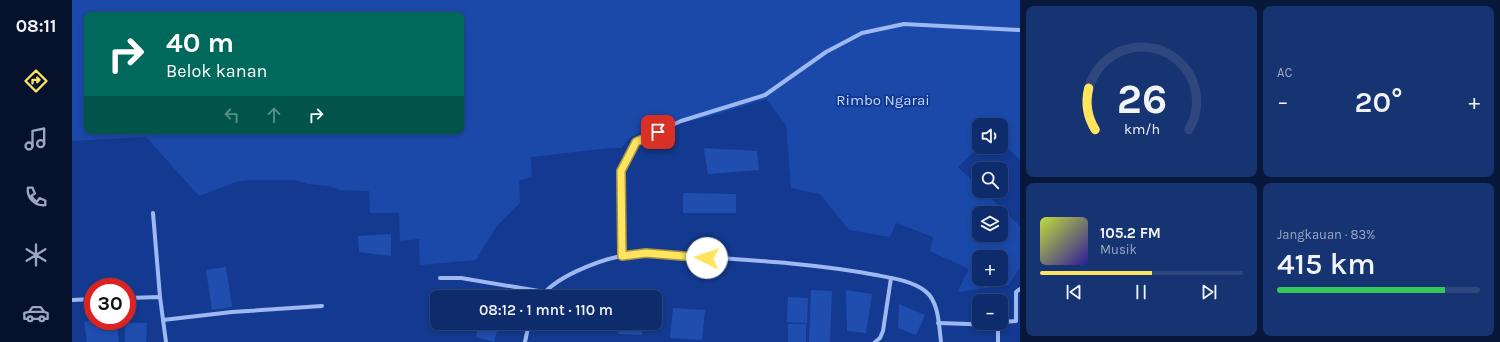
<!DOCTYPE html>
<html lang="id">
<head>
<meta charset="utf-8">
<style>
  :root { --surface:#0e2c6c; --page:#173472; --text:#f1f3f6; --muted:#9ba7c2; --line:#2e487f; --accent:#ffe55f }
  body { margin:0; font-family:Karla,sans-serif; background:var(--page); color:var(--text); height:100vh; display:flex; flex-direction:column; font-size:15px; white-space:nowrap }
  * { box-sizing:border-box; margin:0 }
  p { font-size:13px; color:var(--muted) }
  .icon { flex:none; width:22px; height:22px; fill:none; stroke:currentColor; stroke-width:2; stroke-linecap:round; stroke-linejoin:round }
  .map { position:relative; flex:1; overflow:hidden }
  .sheet { display:flex; flex-direction:column; gap:6px; padding:6px; background:#08183b; width:480px }
  .sheet>* { flex:none }
  .banner { position:absolute; left:12px; top:12px; width:380px; height:122px; border-radius:8px; box-shadow:0 2px 6px #0003,0 0 0 1px var(--line); background:#00695c; color:#fff; overflow:hidden }
  .controls { position:absolute; left:900px; top:118px; display:grid; gap:8px }
  .controls a { display:grid; place-items:center; width:36px; height:36px; border-radius:8px; background:var(--surface); box-shadow:0 2px 6px #0003,0 0 0 1px var(--line); font-size:20px }
  .speed { position:absolute; left:12px; top:278px; display:flex; gap:8px; font-size:20px; font-weight:700; text-align:center }
  .speed>* { display:grid; place-content:center; width:52px; height:52px; border-radius:50%; background:var(--surface); box-shadow:0 2px 6px #0003,0 0 0 1px var(--line); line-height:1 }
  .speed .limit { border:6px solid #d22; background:#fff; color:#111 }
  .pin { position:absolute; display:grid; place-items:center; width:34px; height:34px; color:#fff; margin:-17px; border-radius:8px; box-shadow:0 2px 6px #0006 }
  .me { position:absolute; width:44px; margin:-22px; rotate:274deg; stroke-linejoin:round; filter:drop-shadow(0 0 3px #0008) }
  .turn { display:flex; align-items:center; gap:14px; height:84px; padding:0 16px; font-size:18px }
  .turn .icon { width:52px; height:52px; stroke-width:2.5 }
  .turn b { display:block; font-size:28px; line-height:34px }
  .lanes { display:flex; align-items:center; height:38px; padding:0 16px; background:#0003; justify-content:center; gap:20px; direction:ltr }
  .lanes .off { opacity:.35 }
  .big { font-size:30px; font-weight:600; line-height:1.1 }
  .sheet .card { flex:1; display:flex; flex-direction:column; justify-content:center; gap:6px; min-width:0; padding:0 14px; border-radius:8px; background:var(--page) }
  .sheet .dial { align-items:center; gap:0 }
  .dial svg { height:104px; overflow:visible; fill:none; stroke:var(--line); stroke-width:7; stroke-linecap:round; text-anchor:middle }
  .dial text { fill:var(--text); stroke:none }
  .song { display:flex; align-items:center; gap:12px }
  .cover { width:48px; height:48px; border-radius:6px; background:linear-gradient(135deg,hsl(70 70% 55%),hsl(250 70% 35%)) }
  .played { height:4px; border-radius:2px; background:linear-gradient(90deg,var(--accent) 55%,var(--line) 55%) }
  .keys { display:flex; justify-content:space-around; direction:ltr }
  .heat { display:flex; justify-content:space-between; align-items:center; font-size:22px; direction:ltr }
  .charge { height:6px; border-radius:3px; background:linear-gradient(90deg,#34c759 83%,var(--line) 0) }
  .sheet .tiles { flex:1; display:grid; gap:6px; grid-template-columns:repeat(2,1fr) }
  .trip { position:absolute; left:358px; top:290px; width:232px; height:40px; border-radius:8px; background:var(--surface); box-shadow:0 2px 6px #0003,0 0 0 1px var(--line); font-weight:600; line-height:40px; text-align:center }
  main { display:flex; flex:1; min-height:0 }
  .tab-bar { display:flex; flex-direction:column; width:72px; justify-content:space-around; align-items:center; background:#06122b; color:var(--muted) }
  .tab-bar .icon { width:28px; height:28px }
  .tab-bar .active { color:var(--accent) }
  .tab-bar b { font-size:18px; color:var(--text) }
  .map>svg:first-child { display:block }
  .green { fill:#1a49aa; fill-rule:evenodd }
  .building { fill:#204eaf }
  .lines { fill:none; stroke-linecap:round; stroke-linejoin:round }
  .minor { stroke:#9eb9f2; stroke-width:4 }
  .route-casing { stroke:#a6953e; stroke-width:10 }
  .route { stroke:#ffe55f; stroke-width:7 }
  .labels { text-anchor:middle; dominant-baseline:central; stroke-width:4; stroke-linejoin:round; paint-order:stroke }
  .park-label { font-size:15px; fill:#c5d7fd; stroke:#133a90 }
</style>
</head>
<body>
<main>
<nav class="tab-bar">
<b>08:11</b>
<svg class="icon active" aria-label="directions" viewBox="0 0 24 24"><path d="M12 3l9 9-9 9-9-9zM9 14v-3h6M13 9l2 2-2 2"/></svg>
<svg class="icon" aria-label="music" viewBox="0 0 24 24"><path d="M9 18V5l10-2v13"/><circle cx="6" cy="18" r="3"/><circle cx="16" cy="16" r="3"/></svg>
<svg class="icon" aria-label="phone" viewBox="0 0 24 24"><path d="M5 4h4l2 5-3 2q2 4 5 5l2-3 5 2v4C11 20 4 13 5 4z"/></svg>
<svg class="icon" aria-label="climate" viewBox="0 0 24 24"><path d="M12 3v18M4 7l16 10M4 17L20 7"/></svg>
<svg class="icon" aria-label="car" viewBox="0 0 24 24"><path d="M5 17H2v-5l4-1 3-4h7l3 4 3 1v5h-3M9 17h6M6 11h13"/><circle cx="7" cy="17" r="2"/><circle cx="17" cy="17" r="2"/></svg>
</nav>
<div class="map">
<svg width="948" height="342" viewBox="0 0 948 342">
  <rect width="100%" height="100%" fill="#133a90"/>
  <!-- green -->
  <path class="green" d="M0 0H948V160L929 142V125H907V147L886 167 907 187V191H911L948 226V267L937 285 885 292 897 269 858 251 861 237 824 223 818 237 777 230 748 194 719 188 714 125 694 99 632 118 571 131 557 138 550 148H537L459 157 460 177 447 181 448 203 424 227 404 260 348 265 347 239 328 241 327 213H298L297 191 268 190 257 186 236 184 223 180H174L164 182 127 196 74 137 0 141ZM15 15H389V131H15ZM907 213H929V235H907ZM907 257H929V279H907Z"/>
  <!-- building -->
  <g class="building">
    <polygon points="632,148 685,151 687,170 636,174"/>
    <polygon points="611,193 664,194 664,213 611,213"/>
    <polygon points="319,234 319,256 287,252 286,236"/>
    <polygon points="154,267 160,307 140,310 134,270"/>
    <polygon points="739,290 760,291 758,342 737,342"/>
    <polygon points="774,290 800,294 794,333 775,331"/>
    <polygon points="716,297 736,298 735,323 715,322"/>
    <polygon points="827,304 853,315 844,335 826,328"/>
    <polygon points="601,308 633,310 630,340 598,338"/>
    <polygon points="21,320 44,321 47,342 15,342 12,322"/>
    <polygon points="53,323 75,323 74,342 53,342"/>
    <polygon points="407,323 427,323 422,342 404,337"/>
    <polygon points="548,323 572,323 570,335 546,334"/>
    <rect x="716" y="324" width="18" height="18"/>
  </g>
  <g class="lines">
    <!-- minor -->
    <g class="minor">
      <polyline points="81,213 88,297"/>
      <polyline points="550,256 549,171 564,142 609,121 693,95 754,52 790,33 832,24 948,30"/>
      <polyline points="368,278 389,278 473,292"/>
      <path d="M469 297C483 277 525 261 549 256 557 254 565 254 574 253 650 259 729 261 804 275 820 278 841 281 853 291 867 301 867 326 869 342"/>
      <polyline points="55,298 88,297 94,342"/>
      <polyline points="0,300 21,299"/>
      <polyline points="91,320 160,312 250,306"/>
      <polyline points="929,322 944,321 944,292 948,289"/>
      <polyline points="866,323 926,325"/>
      <polyline points="453,342 457,323"/>
      <polyline points="803,342 808,338 811,331 819,278"/>
      <polyline points="926,342 926,324"/>
    </g>
  </g>
  <g class="lines">
    <!-- route casing -->
    <g class="route-casing">
      <polyline id="route" points="586,132 564,142 549,171 550,256 574,253 635,258"/>
    </g>
    <!-- route -->
    <use href="#route" class="route"/>
  </g>
  <g class="labels">
    <!-- park labels -->
    <g class="park-label">
      <text x="811" y="100">Rimbo Ngarai</text>
    </g>
  </g>
</svg>
<div class="controls">
<a><svg class="icon" aria-label="sound" viewBox="0 0 24 24"><path d="M4 9h4l5-4v14l-5-4H4zM17 9q2 3 0 6"/></svg></a>
<a><svg class="icon" aria-label="search" viewBox="0 0 24 24"><circle cx="10" cy="10" r="6"/><path d="M15 15l6 6"/></svg></a>
<a><svg class="icon" aria-label="layers" viewBox="0 0 24 24"><path d="M12 4l9 5-9 5-9-5zM3 14l9 5 9-5"/></svg></a>
<a>+</a>
<a>−</a>
</div>
<div class="speed"><div class="limit">30</div></div>
<div class="pin" style="left:586px;top:132px;background:#d93025"><svg class="icon" aria-label="arrive" viewBox="0 0 24 24"><path d="M6 21V4h12l-3 4 3 4H6"/></svg></div>
<svg class="me" style="left:635px;top:258px" viewBox="-20 -20 40 40"><circle r="19" fill="#fff"/><path d="M0-13L10 11 0 6-10 11z" fill="#ffe55f"/></svg>
<div class="trip">08:12 · 1 mnt · 110 m</div>
<div class="banner">
<div class="turn"><svg class="icon" aria-label="right" viewBox="0 0 24 24"><path d="M7 20v-9h11M14 6l5 5-5 5"/></svg><div><b>40 m</b>Belok kanan</div></div>
<div class="lanes"><svg class="icon off" aria-label="left" viewBox="0 0 24 24"><path d="M17 20v-9H6M10 6l-5 5 5 5"/></svg><svg class="icon off" aria-label="ahead" viewBox="0 0 24 24"><path d="M12 20V5M6 11l6-6 6 6"/></svg><svg class="icon" aria-label="right" viewBox="0 0 24 24"><path d="M7 20v-9h11M14 6l5 5-5 5"/></svg></div>
</div>
</div>
<section class="sheet">
<div class="tiles">
<div class="card dial"><svg viewBox="0 0 100 80">
<path d="M14 69A42 42 0 1 1 86 69"/>
<path d="M14 69A42 42 0 0 1 9 37" stroke="#ffe55f"/>
<text x="50" y="56" font-size="32" font-weight="700">26</text>
<text x="50" y="72" font-size="11">km/h</text>
</svg></div>
<div class="card"><p>AC</p>
<div class="heat"><a>−</a><b class="big">20°</b><a>+</a></div>
</div>
<div class="card">
<div class="song"><i class="cover"></i><div><b>105.2 FM</b><p>Musik</p></div></div>
<div class="played"></div>
<div class="keys"><svg class="icon" aria-label="previous" viewBox="0 0 24 24"><path d="M18 5L8 12l10 7zM5 5v14"/></svg><svg class="icon" aria-label="pause" viewBox="0 0 24 24"><path d="M8 5v14M16 5v14"/></svg><svg class="icon" aria-label="next" viewBox="0 0 24 24"><path d="M6 5l10 7-10 7zM19 5v14"/></svg></div>
</div>
<div class="card"><p>Jangkauan · 83%</p><b class="big">415 km</b><div class="charge"></div></div>
</div>
</section>
</main>
</body>
</html>
